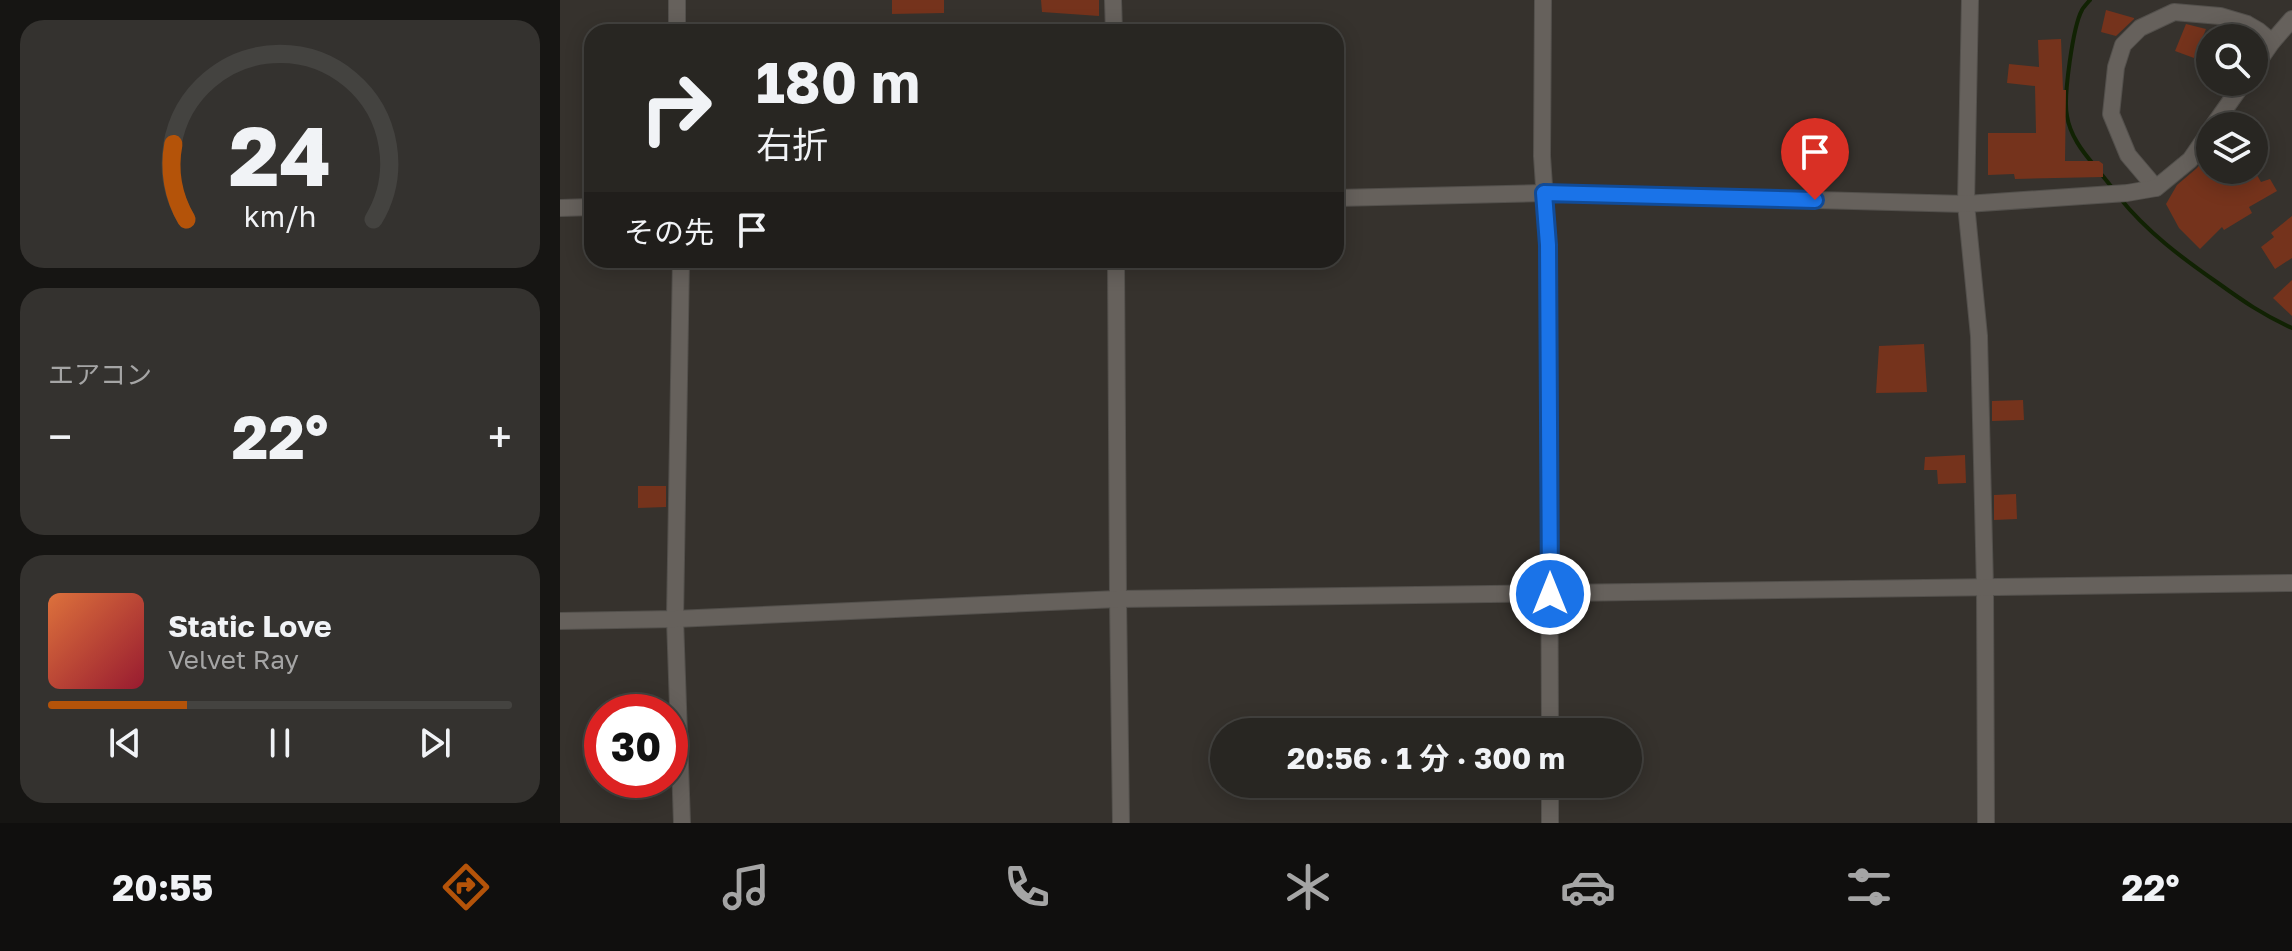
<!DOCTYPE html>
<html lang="ja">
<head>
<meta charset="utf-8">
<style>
  :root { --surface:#282622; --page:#34322f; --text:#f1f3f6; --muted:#a5a5a5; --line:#444340; --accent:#b45309 }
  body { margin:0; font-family:"Golos Text","Noto Sans JP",sans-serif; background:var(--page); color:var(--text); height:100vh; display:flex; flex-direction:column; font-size:30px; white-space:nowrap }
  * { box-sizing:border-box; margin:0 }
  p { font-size:26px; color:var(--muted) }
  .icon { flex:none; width:44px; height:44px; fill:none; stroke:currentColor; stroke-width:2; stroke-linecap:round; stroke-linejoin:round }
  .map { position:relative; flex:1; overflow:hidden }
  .details { display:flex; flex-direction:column; gap:20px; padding:20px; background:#161513; width:560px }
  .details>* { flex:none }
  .top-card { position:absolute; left:24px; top:24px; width:760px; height:244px; border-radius:24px; box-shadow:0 4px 20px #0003,0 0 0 2px var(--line); background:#282622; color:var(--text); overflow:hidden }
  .buttons { position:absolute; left:1636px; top:24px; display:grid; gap:16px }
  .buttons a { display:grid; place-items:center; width:72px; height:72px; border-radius:50%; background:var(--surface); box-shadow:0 4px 20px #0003,0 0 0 2px var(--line); font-size:40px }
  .speed { position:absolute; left:24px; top:694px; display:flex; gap:16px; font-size:40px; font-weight:700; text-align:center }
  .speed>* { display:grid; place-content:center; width:104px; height:104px; border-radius:50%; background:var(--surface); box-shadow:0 4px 20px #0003,0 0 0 2px var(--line); line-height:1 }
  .speed .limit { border:12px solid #d22; background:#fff; color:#111 }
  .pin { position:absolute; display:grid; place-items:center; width:68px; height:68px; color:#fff; margin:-82px -34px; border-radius:50% 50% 50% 0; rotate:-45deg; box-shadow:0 0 8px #0007 }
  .pin .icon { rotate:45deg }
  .me { position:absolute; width:88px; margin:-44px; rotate:0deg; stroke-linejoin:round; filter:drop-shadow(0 0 6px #0008) }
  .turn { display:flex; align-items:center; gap:28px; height:168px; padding:0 40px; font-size:36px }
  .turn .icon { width:104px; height:104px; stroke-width:2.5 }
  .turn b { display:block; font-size:56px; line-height:68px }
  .then { display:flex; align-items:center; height:76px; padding:0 40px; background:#0003; gap:16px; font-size:30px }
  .big { font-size:60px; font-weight:700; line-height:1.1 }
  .details .card { flex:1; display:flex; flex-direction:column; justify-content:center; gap:12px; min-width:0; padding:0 28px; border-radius:24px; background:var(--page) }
  .details .dial { align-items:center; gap:0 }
  .dial svg { height:208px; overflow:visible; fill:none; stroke:var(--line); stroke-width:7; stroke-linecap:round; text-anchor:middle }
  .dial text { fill:var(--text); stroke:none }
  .song { display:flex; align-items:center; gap:24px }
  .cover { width:96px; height:96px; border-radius:12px; background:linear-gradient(135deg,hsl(20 70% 55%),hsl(350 70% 35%)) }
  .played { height:8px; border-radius:4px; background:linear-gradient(90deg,var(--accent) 30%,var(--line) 30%) }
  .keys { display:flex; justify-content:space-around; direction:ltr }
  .heat { display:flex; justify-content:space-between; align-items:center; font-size:44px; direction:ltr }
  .trip { position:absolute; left:650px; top:718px; width:432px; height:80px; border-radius:40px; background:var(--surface); box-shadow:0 4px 20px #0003,0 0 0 2px var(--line); font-weight:700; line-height:80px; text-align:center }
  .dock { display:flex; height:128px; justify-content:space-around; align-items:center; background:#100f0e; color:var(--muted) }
  .dock .icon { width:56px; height:56px }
  .dock .selected { color:var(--accent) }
  .dock b { font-size:36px; color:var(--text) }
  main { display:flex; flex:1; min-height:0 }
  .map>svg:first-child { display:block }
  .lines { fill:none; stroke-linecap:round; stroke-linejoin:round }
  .stream { stroke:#112203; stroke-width:4 }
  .building { fill:#75331c }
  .minor-casing { stroke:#53504c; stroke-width:18 }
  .minor { stroke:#66615c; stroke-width:16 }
  .route-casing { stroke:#114b97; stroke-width:20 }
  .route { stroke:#1a73e8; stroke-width:14 }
</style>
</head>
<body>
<main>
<section class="details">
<div class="card dial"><svg viewBox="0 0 100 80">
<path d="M14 69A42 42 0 1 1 86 69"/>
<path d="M14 69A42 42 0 0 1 9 40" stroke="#b45309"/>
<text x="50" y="56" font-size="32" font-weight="700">24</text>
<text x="50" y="72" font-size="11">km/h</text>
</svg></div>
<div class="card"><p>エアコン</p>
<div class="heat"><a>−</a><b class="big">22°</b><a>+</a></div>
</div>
<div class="card">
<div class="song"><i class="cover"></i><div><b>Static Love</b><p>Velvet Ray</p></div></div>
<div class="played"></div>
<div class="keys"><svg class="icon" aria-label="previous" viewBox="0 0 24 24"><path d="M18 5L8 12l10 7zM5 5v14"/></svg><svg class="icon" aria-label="pause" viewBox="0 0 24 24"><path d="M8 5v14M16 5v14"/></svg><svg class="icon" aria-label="next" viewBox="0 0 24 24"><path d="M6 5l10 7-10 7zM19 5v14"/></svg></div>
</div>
</section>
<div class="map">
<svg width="1732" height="823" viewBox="0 0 1732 823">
  <rect width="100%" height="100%" fill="#36322d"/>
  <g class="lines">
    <!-- stream -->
    <g class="stream">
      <path d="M1530 0C1529 1 1522 9 1522 10 1513 26 1503 98 1507 116 1510 135 1522 151 1534 165"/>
      <polyline points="1542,175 1554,190"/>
      <path d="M1559 197C1587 232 1622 258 1658 283 1683 301 1703 315 1732 328"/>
    </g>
  </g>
  <!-- building -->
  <g class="building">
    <polygon points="332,0 384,0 384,13 332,14"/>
    <polygon points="481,0 539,0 539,16 482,12"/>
    <polygon points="1546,10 1574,18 1574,19 1556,36 1541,32"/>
    <polygon points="1626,24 1646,29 1634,58 1615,51"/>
    <polygon points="1501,39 1503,90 1506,90 1505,161 1539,161 1543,164 1543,177 1455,179 1454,174 1428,175 1428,133 1476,133 1475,86 1447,83 1449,64 1479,67 1478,40"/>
    <polygon points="1650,156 1650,170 1694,170 1701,182 1710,179 1717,191 1689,207 1692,213 1664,230 1662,227 1640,249 1619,228 1606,204 1617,185 1637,168 1645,158"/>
    <polygon points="1732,216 1732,258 1715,269 1701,247 1714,237 1711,233"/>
    <polygon points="1732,280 1732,316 1713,298"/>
    <polygon points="1364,344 1367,392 1316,393 1319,346"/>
    <polygon points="1463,400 1464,420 1432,421 1432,401"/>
    <polygon points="1405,455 1406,483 1378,484 1377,470 1364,470 1365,457"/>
    <polygon points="78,486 106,486 106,507 78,508"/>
    <polygon points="1456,494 1457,519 1434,520 1434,495"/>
  </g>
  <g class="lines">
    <!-- minor casing -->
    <g class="minor-casing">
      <g id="minor">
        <polyline points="117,0 117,32"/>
        <polyline points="553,0 554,32"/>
        <polyline points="983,0 982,156 988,245 990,732"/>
        <polyline points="1410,0 1406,204 1419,336 1425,588 1426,823"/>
        <polyline points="1694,68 1712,42 1732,19"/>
        <polyline points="1653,126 1684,82"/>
        <polyline points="1596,188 1568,155 1551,114 1556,67 1563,45 1580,28 1614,12 1660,16 1687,24 1699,31 1712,42"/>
        <polyline points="776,198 984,193 1406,204 1567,193 1596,188 1630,160 1650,131"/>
        <polyline points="0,208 32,207"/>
        <polyline points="121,260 115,619 122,823"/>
        <polyline points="556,260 558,599 561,823"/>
        <polyline points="0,621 115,619 558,599 1732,583"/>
        <polyline points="990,823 990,784"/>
      </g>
    </g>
    <!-- minor -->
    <use href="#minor" class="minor"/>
  </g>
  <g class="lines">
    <!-- route casing -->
    <g class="route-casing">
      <polyline id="route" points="990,594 988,245 984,193 1255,200"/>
    </g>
    <!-- route -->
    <use href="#route" class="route"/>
  </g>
</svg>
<div class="buttons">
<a><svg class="icon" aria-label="search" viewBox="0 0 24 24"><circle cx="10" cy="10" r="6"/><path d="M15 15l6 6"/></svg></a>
<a><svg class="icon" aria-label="layers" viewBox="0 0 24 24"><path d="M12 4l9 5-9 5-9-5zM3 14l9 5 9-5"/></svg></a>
</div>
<div class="speed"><div class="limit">30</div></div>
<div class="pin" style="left:1255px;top:200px;background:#d93025"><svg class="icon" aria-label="arrive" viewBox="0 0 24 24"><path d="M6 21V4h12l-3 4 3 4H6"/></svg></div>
<svg class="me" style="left:990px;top:594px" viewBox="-20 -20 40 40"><circle r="17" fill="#1a73e8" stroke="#fff" stroke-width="3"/><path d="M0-11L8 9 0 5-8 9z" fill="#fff"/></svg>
<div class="trip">20:56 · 1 分 · 300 m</div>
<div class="top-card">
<div class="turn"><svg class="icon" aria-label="right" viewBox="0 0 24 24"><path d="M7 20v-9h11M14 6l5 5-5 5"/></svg><div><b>180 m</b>右折</div></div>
<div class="then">その先<svg class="icon" aria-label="arrive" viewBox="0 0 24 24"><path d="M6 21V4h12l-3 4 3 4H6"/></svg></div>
</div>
</div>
</main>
<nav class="dock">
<b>20:55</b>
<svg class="icon selected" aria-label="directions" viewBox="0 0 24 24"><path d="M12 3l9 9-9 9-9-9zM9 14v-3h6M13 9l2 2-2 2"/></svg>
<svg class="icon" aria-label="music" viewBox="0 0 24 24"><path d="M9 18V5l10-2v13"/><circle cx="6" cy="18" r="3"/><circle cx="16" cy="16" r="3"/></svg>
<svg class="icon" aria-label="phone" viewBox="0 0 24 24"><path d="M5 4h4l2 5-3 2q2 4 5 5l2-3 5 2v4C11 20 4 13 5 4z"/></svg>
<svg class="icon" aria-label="climate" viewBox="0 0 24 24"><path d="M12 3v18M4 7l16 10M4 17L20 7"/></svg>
<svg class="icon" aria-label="car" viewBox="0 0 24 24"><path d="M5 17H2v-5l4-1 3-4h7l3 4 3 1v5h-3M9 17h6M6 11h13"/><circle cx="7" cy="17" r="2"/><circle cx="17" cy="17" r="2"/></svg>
<svg class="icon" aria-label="filters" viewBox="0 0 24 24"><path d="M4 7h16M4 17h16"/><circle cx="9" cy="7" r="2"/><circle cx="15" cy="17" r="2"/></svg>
<b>22°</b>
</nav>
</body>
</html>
